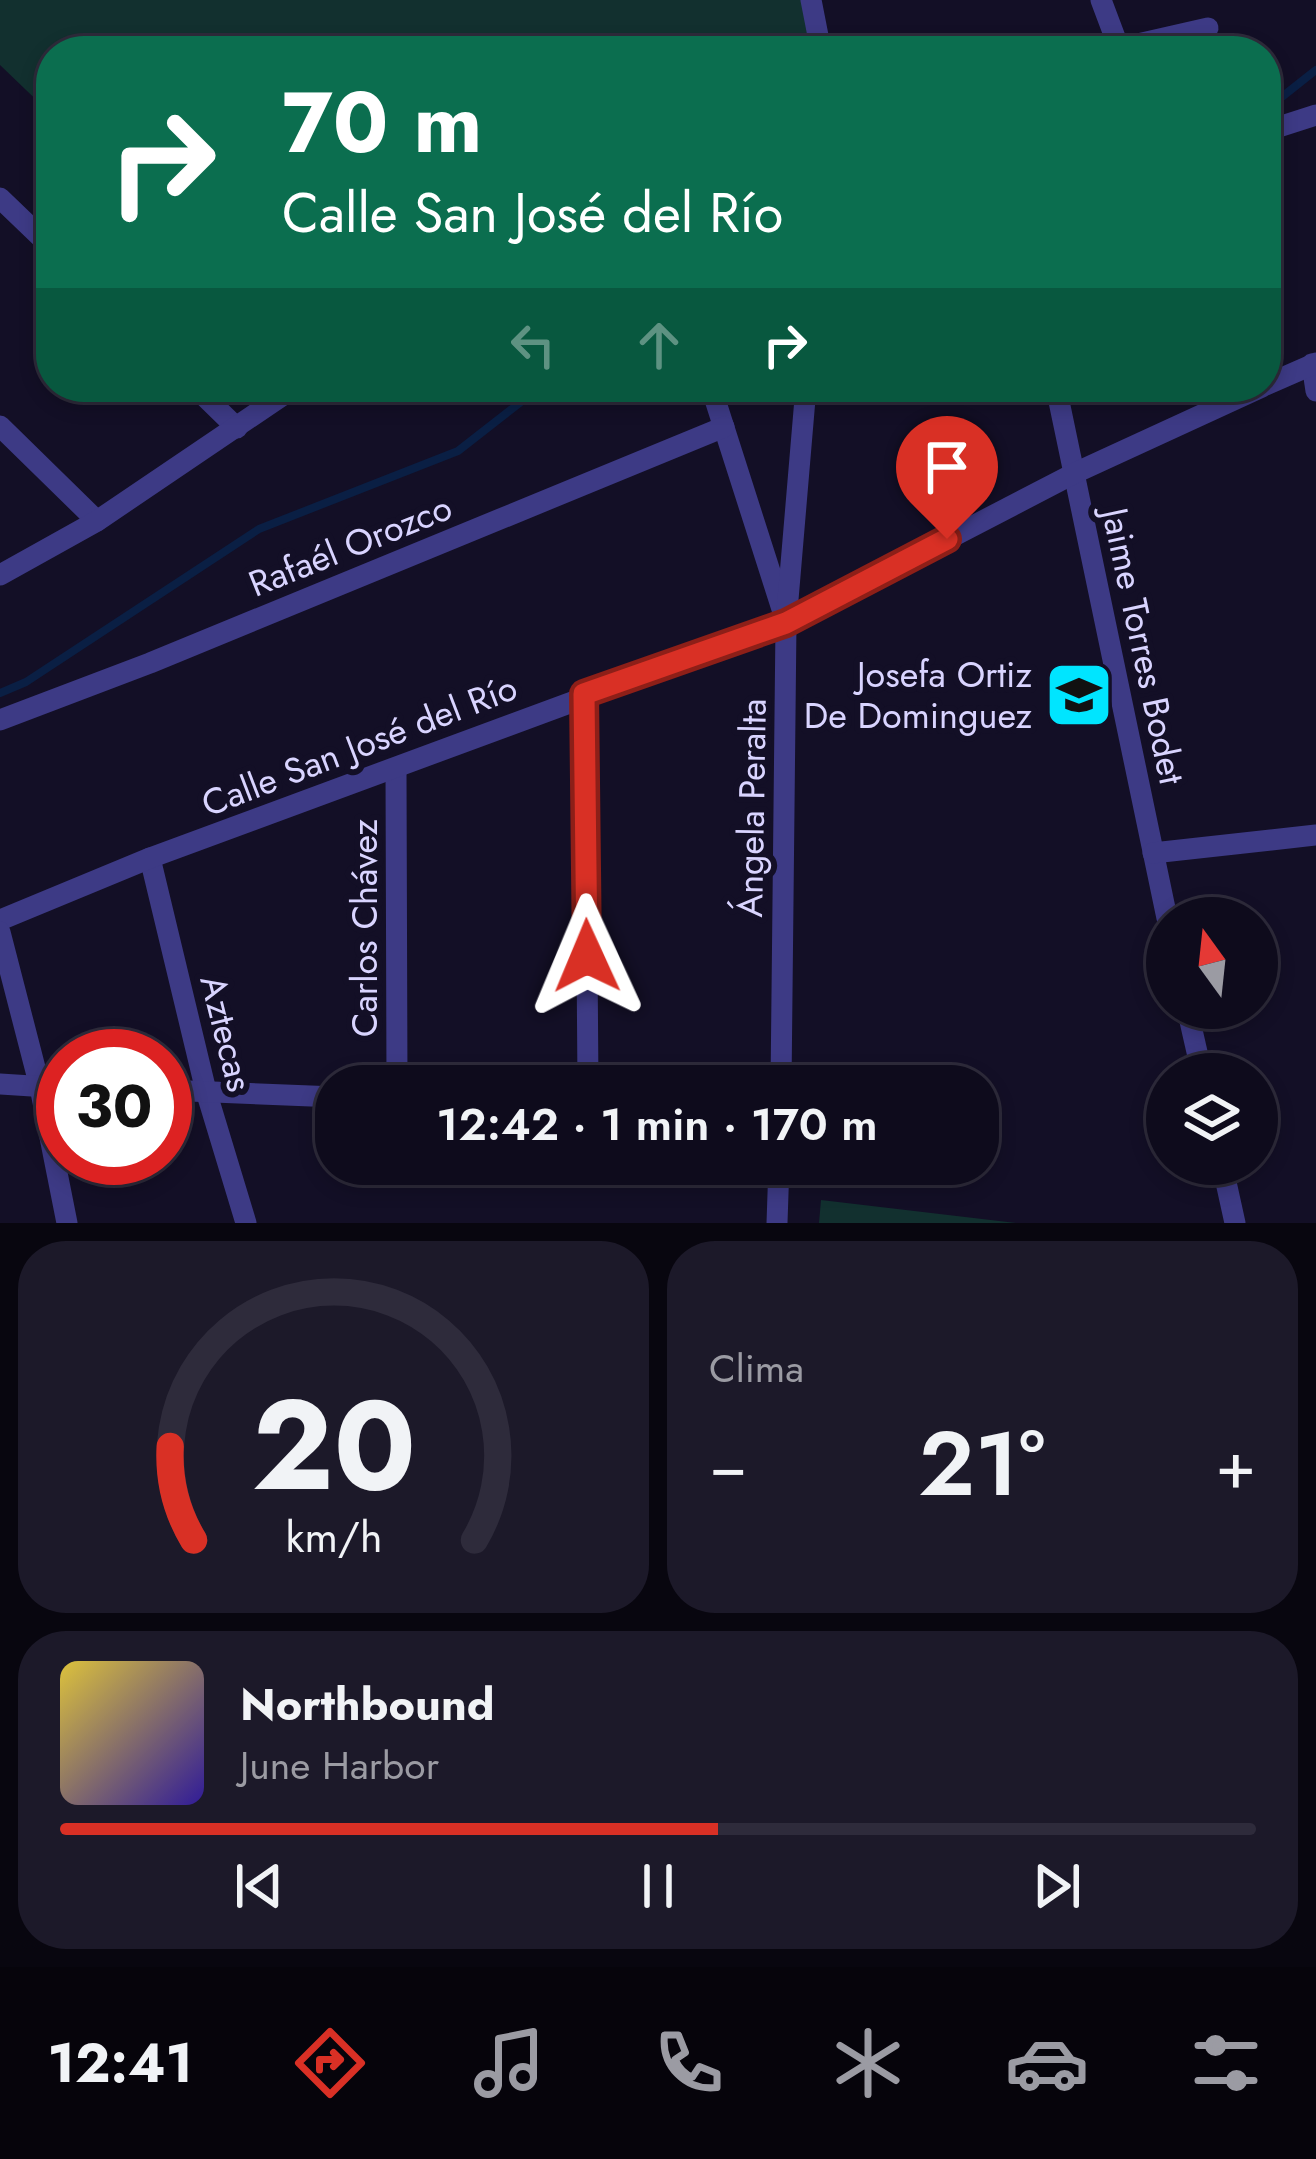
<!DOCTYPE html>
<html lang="es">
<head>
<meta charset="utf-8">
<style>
  :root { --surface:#0e0b1c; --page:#1c1929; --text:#f1f3f6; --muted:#9b9ba3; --line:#2e2b3b; --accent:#d93025 }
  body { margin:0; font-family:Jost,sans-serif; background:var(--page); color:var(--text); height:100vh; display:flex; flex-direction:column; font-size:45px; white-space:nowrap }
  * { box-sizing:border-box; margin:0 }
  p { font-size:39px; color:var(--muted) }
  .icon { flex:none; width:66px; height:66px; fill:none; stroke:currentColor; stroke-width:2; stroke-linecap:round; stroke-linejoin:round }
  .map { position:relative; height:1223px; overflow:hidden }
  .panel { display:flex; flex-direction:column; gap:18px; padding:18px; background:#08060f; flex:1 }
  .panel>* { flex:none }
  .top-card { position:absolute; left:36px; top:36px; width:1245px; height:366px; border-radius:48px; box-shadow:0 6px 18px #0003,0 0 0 3px var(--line); background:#0b6e4f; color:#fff; overflow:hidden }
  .needle { width:78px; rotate:345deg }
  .tools { position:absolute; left:1146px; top:897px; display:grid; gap:24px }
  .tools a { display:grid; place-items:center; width:132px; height:132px; border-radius:50%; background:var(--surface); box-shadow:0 6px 18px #0003,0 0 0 3px var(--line); font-size:60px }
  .speed { position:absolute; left:36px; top:1029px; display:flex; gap:24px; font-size:60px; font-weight:700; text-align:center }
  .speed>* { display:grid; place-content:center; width:156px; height:156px; border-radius:50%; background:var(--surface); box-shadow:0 6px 18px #0003,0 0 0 3px var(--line); line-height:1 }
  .speed .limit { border:18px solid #d22; background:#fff; color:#111 }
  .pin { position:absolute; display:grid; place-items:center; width:102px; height:102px; color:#fff; margin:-123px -51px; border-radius:50% 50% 50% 0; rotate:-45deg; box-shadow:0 0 12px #0007 }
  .pin .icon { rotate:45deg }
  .me { position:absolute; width:132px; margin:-66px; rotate:359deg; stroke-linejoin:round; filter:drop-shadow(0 0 9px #0008) }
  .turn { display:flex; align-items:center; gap:42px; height:252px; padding:0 48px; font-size:54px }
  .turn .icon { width:156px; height:156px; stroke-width:2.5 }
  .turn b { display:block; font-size:84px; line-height:102px }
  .lanes { display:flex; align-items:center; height:114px; padding:0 48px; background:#0003; justify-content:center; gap:60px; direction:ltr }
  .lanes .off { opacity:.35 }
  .big { font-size:90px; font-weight:600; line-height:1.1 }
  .panel .widget { flex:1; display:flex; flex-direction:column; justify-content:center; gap:18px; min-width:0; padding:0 42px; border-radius:48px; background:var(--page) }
  .panel .dial { align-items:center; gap:0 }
  .dial svg { height:312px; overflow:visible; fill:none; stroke:var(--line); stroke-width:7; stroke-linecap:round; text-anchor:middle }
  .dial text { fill:var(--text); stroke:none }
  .song { display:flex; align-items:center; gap:36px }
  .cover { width:144px; height:144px; border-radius:18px; background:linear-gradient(135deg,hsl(50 70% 55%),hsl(250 70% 35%)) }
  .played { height:12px; border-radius:6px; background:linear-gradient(90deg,var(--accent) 55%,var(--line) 55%) }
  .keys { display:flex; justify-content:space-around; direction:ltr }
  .heat { display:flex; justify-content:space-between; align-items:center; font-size:66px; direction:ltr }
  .panel .tiles { flex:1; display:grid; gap:18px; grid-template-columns:1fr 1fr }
  .widget:last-child { grid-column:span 2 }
  .trip { position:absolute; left:315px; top:1065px; width:684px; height:120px; border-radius:48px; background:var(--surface); box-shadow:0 6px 18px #0003,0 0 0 3px var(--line); font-weight:600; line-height:120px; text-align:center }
  .tab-bar { display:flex; height:192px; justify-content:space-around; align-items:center; background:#06040b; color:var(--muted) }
  .tab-bar .icon { width:84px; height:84px }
  .tab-bar .current { color:var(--accent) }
  .tab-bar b { font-size:54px; color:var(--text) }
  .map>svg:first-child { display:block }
  .green { fill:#12302f }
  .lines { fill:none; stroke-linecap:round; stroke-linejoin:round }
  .stream { stroke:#0a1f44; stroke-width:8 }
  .street { stroke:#3d3a85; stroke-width:21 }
  .route-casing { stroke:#8d1f18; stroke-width:30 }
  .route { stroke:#d93025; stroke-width:21 }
  .labels { text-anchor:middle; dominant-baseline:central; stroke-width:12; stroke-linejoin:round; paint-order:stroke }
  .street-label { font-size:36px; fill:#d9d4ff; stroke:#130f26 }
  .poi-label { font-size:36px; fill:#d9d4ff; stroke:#130f26; text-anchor:end }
</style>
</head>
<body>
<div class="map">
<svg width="1316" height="1223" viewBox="0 0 1316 1223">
  <rect width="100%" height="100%" fill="#130f26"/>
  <!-- green -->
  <g class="green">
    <polygon points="0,0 809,0 821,51 51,51 51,114 0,65"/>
    <polygon points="821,1200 1016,1223 819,1223"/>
  </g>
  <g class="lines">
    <!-- stream -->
    <g class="stream">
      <polyline points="1266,103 1278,100 1316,70"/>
      <polyline points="0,693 26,682 259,529 458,451 540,387"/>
    </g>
    <!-- street -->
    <g class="street">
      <polyline points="811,0 821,51"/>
      <polyline points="1101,0 1119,48"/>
      <polyline points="1107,51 1208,28"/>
      <polyline points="1266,131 1316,115"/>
      <polyline points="0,198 51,247"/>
      <polyline points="1312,364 1316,391"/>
      <polyline points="1266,385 1316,363"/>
      <polyline points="195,387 237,428"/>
      <polyline points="711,387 782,609"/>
      <polyline points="1056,387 1167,918"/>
      <polyline points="0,426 97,521"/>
      <polyline points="0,575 97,521 295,387"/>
      <polyline points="585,694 588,1086"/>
      <polyline points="0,720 150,663 724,427"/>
      <polyline points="396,770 397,1086"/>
      <polyline points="1153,853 1316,835"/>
      <polyline points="150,858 206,1091 246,1223"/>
      <polyline points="0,920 150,858 786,623 1075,473 1262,387"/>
      <polyline points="0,932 40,1087 67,1223"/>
      <polyline points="1187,1008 1202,1074"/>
      <polyline points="0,1084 63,1088"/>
      <polyline points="781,1086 786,623 806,387"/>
      <polyline points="165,1090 336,1097"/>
      <polyline points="1222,1164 1235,1223"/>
      <polyline points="777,1223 779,1164"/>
    </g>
  </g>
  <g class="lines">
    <!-- route casing -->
    <g class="route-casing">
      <polyline id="route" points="587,956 584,694 786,623 947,539"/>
    </g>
    <!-- route -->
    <use href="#route" class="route"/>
  </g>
  <!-- icons -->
  <defs>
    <g id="school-square" transform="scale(3.45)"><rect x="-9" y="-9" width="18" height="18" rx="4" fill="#00e5ff" stroke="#130f26"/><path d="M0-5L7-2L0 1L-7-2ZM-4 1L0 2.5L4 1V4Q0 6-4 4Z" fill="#111"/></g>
  </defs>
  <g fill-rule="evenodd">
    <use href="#school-square" x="1079" y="695"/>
  </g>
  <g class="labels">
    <!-- street labels -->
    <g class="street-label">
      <text transform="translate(350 545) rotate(-22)">Rafaél Orozco</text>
      <text transform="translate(1144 646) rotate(78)">Jaime Torres Bodet</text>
      <text transform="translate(359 745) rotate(-21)">Calle San José del Río</text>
      <text transform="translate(751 808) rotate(-89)">Ángela Peralta</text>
      <text transform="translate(364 928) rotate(-90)">Carlos Chávez</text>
      <text transform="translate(227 1033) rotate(76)">Aztecas</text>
    </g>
    <!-- poi labels -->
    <g class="poi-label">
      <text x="1032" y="674">Josefa Ortiz<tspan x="1032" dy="41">De Dominguez</tspan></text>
    </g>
  </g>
</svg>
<div class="tools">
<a><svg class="needle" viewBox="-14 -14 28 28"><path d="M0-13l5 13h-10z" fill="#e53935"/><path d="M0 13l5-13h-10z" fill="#9b9ba3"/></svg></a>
<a><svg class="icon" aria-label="layers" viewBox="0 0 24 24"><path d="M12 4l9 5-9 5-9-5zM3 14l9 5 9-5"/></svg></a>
</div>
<div class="speed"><div class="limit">30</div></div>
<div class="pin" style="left:947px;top:539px;background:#d93025"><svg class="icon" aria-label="arrive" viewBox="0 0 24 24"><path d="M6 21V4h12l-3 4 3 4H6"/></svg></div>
<svg class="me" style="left:587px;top:956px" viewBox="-20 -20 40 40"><path d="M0-17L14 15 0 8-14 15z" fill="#d93025" stroke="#fff" stroke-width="4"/></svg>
<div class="trip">12:42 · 1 min · 170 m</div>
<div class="top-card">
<div class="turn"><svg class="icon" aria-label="right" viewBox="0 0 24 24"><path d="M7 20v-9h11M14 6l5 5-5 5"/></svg><div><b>70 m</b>Calle San José del Río</div></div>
<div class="lanes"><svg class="icon off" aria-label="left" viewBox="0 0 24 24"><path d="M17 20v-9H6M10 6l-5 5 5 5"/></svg><svg class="icon off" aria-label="ahead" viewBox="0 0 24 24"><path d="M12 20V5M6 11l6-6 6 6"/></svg><svg class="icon" aria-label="right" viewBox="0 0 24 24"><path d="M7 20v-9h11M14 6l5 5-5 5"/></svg></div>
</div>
</div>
<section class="panel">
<div class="tiles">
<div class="widget dial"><svg viewBox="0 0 100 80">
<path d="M14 69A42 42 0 1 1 86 69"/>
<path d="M14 69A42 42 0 0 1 8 45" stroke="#d93025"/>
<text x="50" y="56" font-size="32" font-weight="700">20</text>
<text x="50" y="72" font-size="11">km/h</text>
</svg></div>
<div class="widget"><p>Clima</p>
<div class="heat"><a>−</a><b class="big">21°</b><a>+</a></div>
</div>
<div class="widget">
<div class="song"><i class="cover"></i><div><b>Northbound</b><p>June Harbor</p></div></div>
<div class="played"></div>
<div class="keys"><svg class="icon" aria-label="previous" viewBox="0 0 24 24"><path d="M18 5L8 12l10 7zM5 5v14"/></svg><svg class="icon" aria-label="pause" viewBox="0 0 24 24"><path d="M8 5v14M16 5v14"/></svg><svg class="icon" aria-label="next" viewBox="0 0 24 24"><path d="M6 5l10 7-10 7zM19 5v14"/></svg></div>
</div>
</div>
</section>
<nav class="tab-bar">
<b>12:41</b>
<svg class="icon current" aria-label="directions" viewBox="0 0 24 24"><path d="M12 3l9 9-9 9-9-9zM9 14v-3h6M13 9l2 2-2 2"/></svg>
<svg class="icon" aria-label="music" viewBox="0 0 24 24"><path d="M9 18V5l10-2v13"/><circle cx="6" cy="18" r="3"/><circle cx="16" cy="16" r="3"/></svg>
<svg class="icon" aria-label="phone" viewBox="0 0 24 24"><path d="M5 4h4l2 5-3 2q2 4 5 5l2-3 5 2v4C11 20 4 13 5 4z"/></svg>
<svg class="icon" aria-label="climate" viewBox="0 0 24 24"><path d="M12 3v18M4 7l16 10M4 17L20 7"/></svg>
<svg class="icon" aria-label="car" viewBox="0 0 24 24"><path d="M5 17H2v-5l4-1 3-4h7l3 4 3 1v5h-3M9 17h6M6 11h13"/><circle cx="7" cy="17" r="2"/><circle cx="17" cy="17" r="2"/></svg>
<svg class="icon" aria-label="filters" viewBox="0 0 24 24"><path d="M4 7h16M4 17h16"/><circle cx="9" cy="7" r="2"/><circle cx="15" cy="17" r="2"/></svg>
</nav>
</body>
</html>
